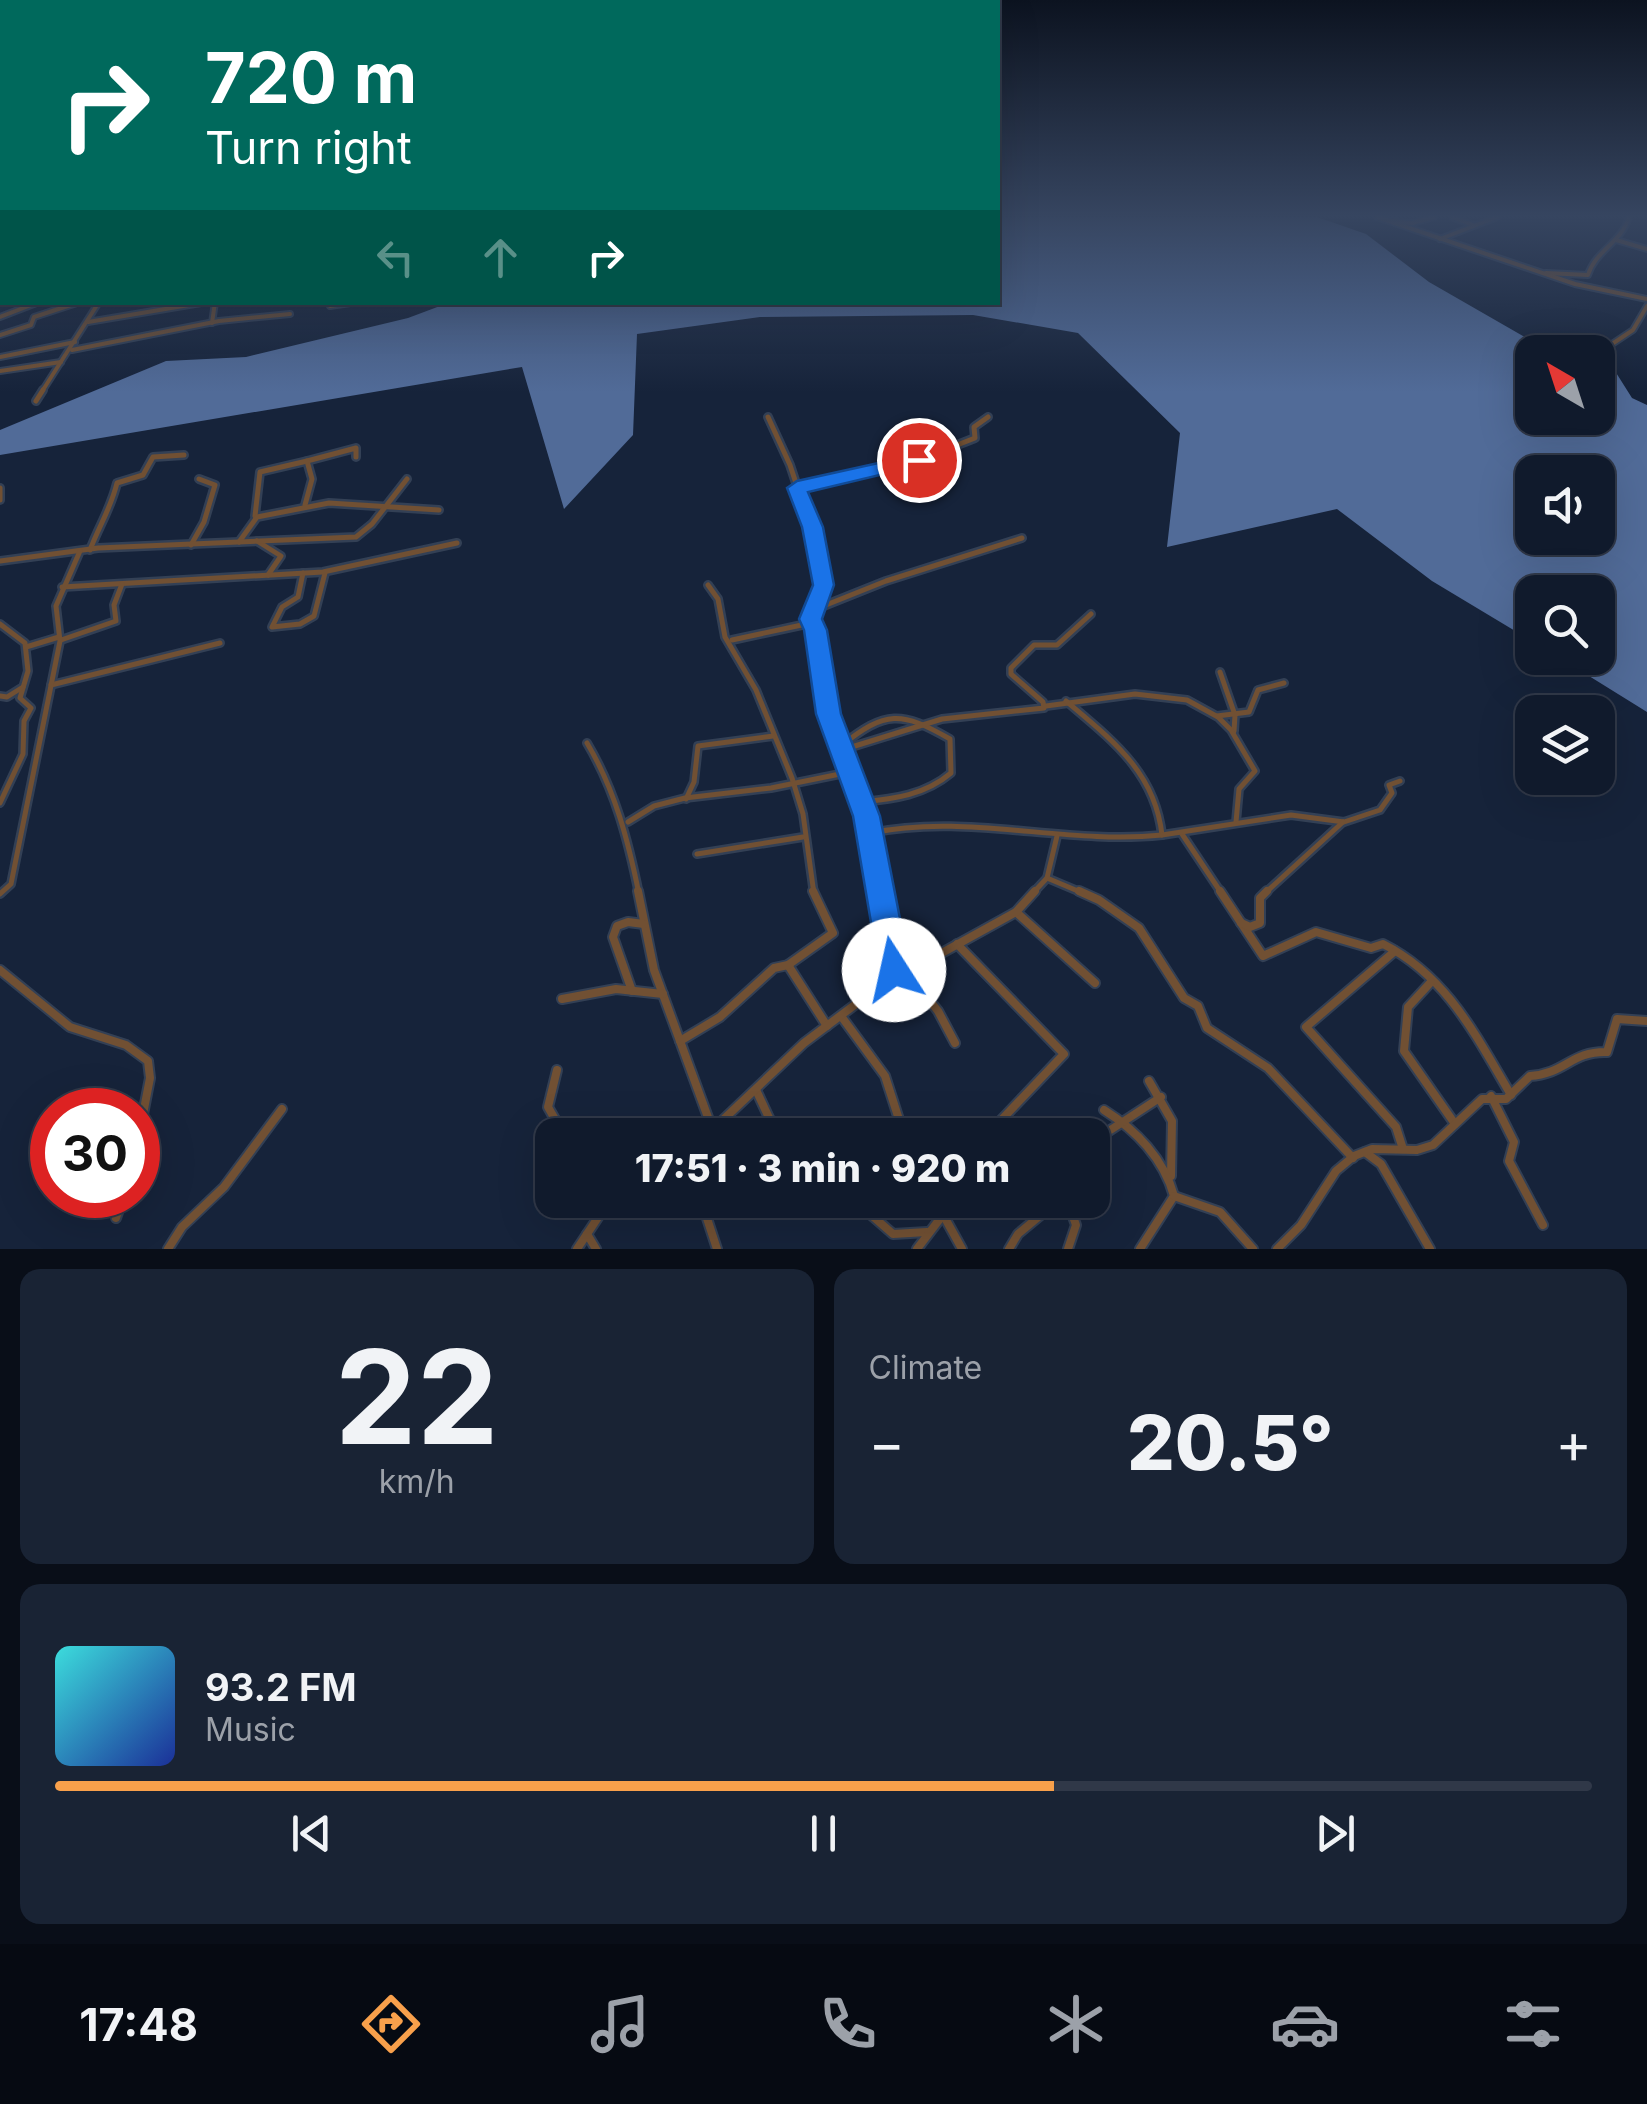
<!DOCTYPE html>
<html lang="en">
<head>
<meta charset="utf-8">
<style>
  :root { --surface:#101a2c; --page:#192334; --text:#f1f3f6; --muted:#9ca1a9; --line:#303848; --accent:#f8a04b }
  body { margin:0; font-family:Inter,sans-serif; background:var(--page); color:var(--text); height:100vh; display:flex; flex-direction:column; font-size:38px; white-space:nowrap }
  * { box-sizing:border-box; margin:0 }
  p { font-size:32px; color:var(--muted) }
  .icon { flex:none; width:55px; height:55px; fill:none; stroke:currentColor; stroke-width:2; stroke-linecap:round; stroke-linejoin:round }
  .map { position:relative; height:1249px; overflow:hidden }
  .panel { display:flex; flex-direction:column; gap:20px; padding:20px; background:#090e18; flex:1 }
  .panel>* { flex:none }
  .guide { position:absolute; left:0px; top:0px; width:1000px; height:305px; box-shadow:0 10px 40px #0002,0 0 0 2px var(--line); background:#00695c; color:#fff; overflow:hidden }
  .needle { width:65px; rotate:321deg }
  .fabs { position:absolute; left:1515px; top:335px; display:grid; gap:20px }
  .fabs a { display:grid; place-items:center; width:100px; height:100px; border-radius:20px; background:var(--surface); box-shadow:0 10px 40px #0002,0 0 0 2px var(--line); font-size:50px }
  .speed { position:absolute; left:30px; top:1088px; display:flex; gap:20px; font-size:50px; font-weight:700; text-align:center }
  .speed>* { display:grid; place-content:center; width:130px; height:130px; border-radius:50%; background:var(--surface); box-shadow:0 10px 40px #0002,0 0 0 2px var(--line); line-height:1 }
  .speed .limit { border:15px solid #d22; background:#fff; color:#111 }
  .pin { position:absolute; display:grid; place-items:center; width:85px; height:85px; color:#fff; margin:-42px; border:5px solid #fff; border-radius:50%; box-shadow:0 2px 10px #0007 }
  .me { position:absolute; width:110px; margin:-55px; rotate:350deg; stroke-linejoin:round; filter:drop-shadow(0 0 8px #0008) }
  .turn { display:flex; align-items:center; gap:35px; height:210px; padding:0 40px; font-size:45px }
  .turn .icon { width:130px; height:130px; stroke-width:2.5 }
  .turn b { display:block; font-size:70px; line-height:85px }
  .lanes { display:flex; align-items:center; height:95px; padding:0 40px; background:#0003; justify-content:center; gap:50px; direction:ltr }
  .lanes .off { opacity:.35 }
  .big { font-size:75px; font-weight:800; line-height:1.1 }
  .panel .tile { flex:1; display:flex; flex-direction:column; justify-content:center; gap:15px; min-width:0; padding:0 35px; border-radius:20px; background:var(--page) }
  .panel .dial { align-items:center; gap:0 }
  .dial b { font-size:130px; line-height:1 }
  .song { display:flex; align-items:center; gap:30px }
  .cover { width:120px; height:120px; border-radius:15px; background:linear-gradient(135deg,hsl(180 70% 55%),hsl(230 70% 35%)) }
  .played { height:10px; border-radius:5px; background:linear-gradient(90deg,var(--accent) 65%,var(--line) 65%) }
  .keys { display:flex; justify-content:space-around; direction:ltr }
  .heat { display:flex; justify-content:space-between; align-items:center; font-size:55px; direction:ltr }
  .panel .tiles { flex:1; display:grid; gap:20px; grid-template-columns:1fr 1fr }
  .tile:last-child { grid-column:span 2 }
  .trip { position:absolute; left:535px; top:1118px; width:575px; height:100px; border-radius:20px; background:var(--surface); box-shadow:0 10px 40px #0002,0 0 0 2px var(--line); font-weight:800; line-height:100px; text-align:center }
  .tab-bar { display:flex; height:160px; justify-content:space-around; align-items:center; background:#060a12; color:var(--muted) }
  .tab-bar .icon { width:70px; height:70px }
  .tab-bar .active { color:var(--accent) }
  .tab-bar b { font-size:45px; color:var(--text) }
  .map>svg:first-child { display:block }
  .water { fill:#516b98; fill-rule:evenodd }
  .lines { fill:none; stroke-linecap:round; stroke-linejoin:round }
  .minor-far2-casing { stroke:#334055; stroke-width:8 }
  .minor-far1-casing { stroke:#334055; stroke-width:10 }
  .minor-casing { stroke:#334055; stroke-width:12 }
  .tertiary-casing { stroke:#334055; stroke-width:8 }
  .minor-far2 { stroke:#715033; stroke-width:4 }
  .minor-far1 { stroke:#715033; stroke-width:5 }
  .minor { stroke:#715033; stroke-width:8 }
  .tertiary { stroke:#715033; stroke-width:4 }
  .route { fill:#1a73e8; stroke:#114b97; stroke-width:2.5 }
</style>
</head>
<body>
<div class="map">
<svg width="1647" height="1249" viewBox="0 0 1647 1249">
  <rect width="100%" height="100%" fill="#16233a"/>
  <!-- water -->
  <path class="water" d="M998 217H1317L1366 234 1429 282 1551 352H1532V418H1598V353L1603 352 1632 398 1647 405V712L1560 658H1598V592H1532V641L1432 581 1337 509 1167 547 1180 433 1078 333 973 315 760 317 637 334 633 435 564 509 522 367 0 455V430L166 361 246 357 408 318 448 303 998 302ZM1532 472H1598V538H1532Z"/>
  <g class="lines">
    <!-- minor-far2 casing -->
    <g class="minor-far2-casing">
      <g id="minor-far2">
        <polyline points="1452,217 1473,225"/>
        <polyline points="1391,221 1412,223 1434,217"/>
        <polyline points="1440,239 1497,217"/>
        <polyline points="1616,240 1647,249"/>
        <path d="M1546 273 1588 275C1595 251 1622 242 1629 217"/>
        <polyline points="330,306 357,302"/>
        <polyline points="0,317 39,302"/>
        <polyline points="88,322 207,302"/>
        <polyline points="212,323 215,302"/>
        <polyline points="0,335 31,325 34,317 80,302"/>
        <polyline points="1606,348 1633,330 1647,306"/>
        <polyline points="72,350 219,321 290,314"/>
        <polyline points="0,357 75,342"/>
        <polyline points="0,371 61,362"/>
        <polyline points="41,393 99,302"/>
      </g>
    </g>
    <!-- minor-far1 casing -->
    <g class="minor-far1-casing">
      <g id="minor-far1">
        <polyline points="36,401 43,390"/>
        <polyline points="768,417 790,465 819,553 824,585 811,619 828,713 871,833 882,894"/>
        <polyline points="0,488 0,500"/>
        <polyline points="797,488 919,460 975,438 974,427 988,417"/>
        <polyline points="305,505 312,479 307,461 356,448 356,457"/>
        <polyline points="255,516 260,472 307,461"/>
        <polyline points="257,541 281,556 268,575"/>
        <polyline points="239,542 257,517 329,503 439,510"/>
        <polyline points="191,545 204,522 215,485 199,479"/>
        <path d="M90 550C99 526 111 508 117 483L143 475 153 457 184 455"/>
        <polyline points="0,561 98,548 356,537 372,524 407,479"/>
        <polyline points="303,573 298,597 282,607 272,627 300,624 314,616 325,573"/>
        <polyline points="708,585 718,599 725,637 756,690 792,778 803,814 814,894"/>
        <polyline points="62,587 323,572 457,543"/>
        <polyline points="816,609 886,581 1022,538"/>
        <polyline points="0,624 25,643 28,671 20,698 31,708 24,721 23,754 0,803"/>
        <polyline points="61,640 116,621 114,605 122,584"/>
        <polyline points="732,640 811,623"/>
        <polyline points="26,647 59,637"/>
        <polyline points="1220,672 1235,715 1234,731"/>
        <polyline points="51,685 220,643"/>
        <polyline points="0,696 7,697 23,687"/>
        <polyline points="1046,706 1135,694 1187,700 1218,717 1231,730 1255,771 1239,789 1236,822"/>
        <polyline points="1217,716 1249,712 1258,690 1284,683"/>
        <path d="M587 743C615 790 628 840 639 894"/>
        <path d="M841 746C886 710 901 711 950 739L951 773C925 795 894 799 861 802"/>
        <polyline points="842,750 942,719 1044,708 1043,702 1011,674 1011,668 1034,645 1057,645 1091,614"/>
        <polyline points="686,799 694,782 698,746 773,736"/>
        <polyline points="628,822 654,806 685,798 771,788 840,774 852,777"/>
        <path d="M871 833C967 813 1065 845 1162 835 1155 772 1112 740 1066 701"/>
        <polyline points="1182,834 1222,894"/>
        <polyline points="1162,835 1291,815 1344,822 1380,810 1392,793 1389,785 1400,781"/>
        <polyline points="697,854 803,837"/>
        <polyline points="1047,878 1085,894"/>
        <polyline points="0,894 11,884 60,641 56,606 80,551"/>
        <polyline points="1032,894 1047,878 1057,836"/>
        <polyline points="1264,894 1343,822"/>
      </g>
    </g>
    <!-- minor casing -->
    <g class="minor-casing">
      <g id="minor">
        <polyline points="638,891 654,970 713,1131"/>
        <polyline points="1079,891 1099,900 1139,928 1184,998 1198,1006 1207,1028 1268,1068 1353,1158"/>
        <path d="M1220 891 1263 956 1316 932 1371 948 1383 944C1447 976 1476 1036 1511 1095"/>
        <polyline points="1016,912 1095,983"/>
        <polyline points="1241,923 1250,927 1260,923 1260,898 1267,891"/>
        <polyline points="957,944 1064,1054 987,1135"/>
        <polyline points="1395,951 1306,1027 1396,1127 1403,1149"/>
        <polyline points="788,965 827,1026"/>
        <polyline points="0,970 70,1027 126,1045 148,1061 150,1078 138,1140"/>
        <polyline points="895,970 911,970 1016,912 1035,891"/>
        <polyline points="905,970 938,1011 955,1043"/>
        <polyline points="1431,982 1408,1007 1404,1051 1455,1124"/>
        <polyline points="632,991 613,937 617,926 628,922 644,924"/>
        <polyline points="562,999 616,989 663,994"/>
        <polyline points="841,1016 885,1076 904,1135"/>
        <polyline points="680,1041 720,1017 774,968 788,965 833,933 813,891"/>
        <polyline points="557,1070 548,1107 564,1135"/>
        <polyline points="1149,1081 1172,1121 1171,1176"/>
        <polyline points="757,1092 777,1135"/>
        <polyline points="1491,1096 1514,1142 1509,1161 1543,1225"/>
        <path d="M1104 1110C1136 1130 1164 1159 1174 1196L1140 1249"/>
        <polyline points="707,1135 804,1043 892,977 895,970 881,891"/>
        <polyline points="795,1135 809,1128 814,1135"/>
        <polyline points="1092,1142 1161,1097"/>
        <polyline points="1365,1152 1381,1164 1430,1249"/>
        <polyline points="1174,1196 1220,1212 1253,1249"/>
        <polyline points="701,1200 717,1249"/>
        <polyline points="854,1200 893,1234 927,1232"/>
        <polyline points="935,1200 962,1249"/>
        <polyline points="1067,1200 1076,1225 1068,1249"/>
        <polyline points="116,1218 124,1195"/>
        <polyline points="587,1234 596,1249"/>
        <polyline points="168,1249 182,1227 224,1187 282,1109"/>
        <polyline points="577,1249 603,1210 619,1200"/>
        <polyline points="917,1249 939,1220 948,1200"/>
        <polyline points="1009,1249 1018,1234 1059,1200"/>
        <path d="M1277 1249 1301 1225 1336 1171 1354 1156 1372 1149 1417 1150 1433 1145 1482 1099H1506L1530 1076C1565 1074 1571 1051 1607 1052L1617 1019 1647 1021"/>
      </g>
    </g>
    <!-- tertiary casing -->
    <g class="tertiary-casing">
      <polyline id="tertiary" points="1377,217 1575,284 1647,299"/>
    </g>
    <!-- minor-far2 -->
    <use href="#minor-far2" class="minor-far2"/>
    <!-- minor-far1 -->
    <use href="#minor-far1" class="minor-far1"/>
    <!-- minor -->
    <use href="#minor" class="minor"/>
    <!-- tertiary -->
    <use href="#tertiary" class="tertiary"/>
  </g>
  <!-- sky -->
  <linearGradient id="sky" x2="0" y2="1"><stop stop-color="#0c1320"/><stop offset="0.55" stop-color="#364560"/><stop offset="1" stop-color="#364560" stop-opacity="0"/></linearGradient>
  <rect width="1647" height="392" fill="url(#sky)"/>
  <!-- route -->
  <polygon class="route" points="919,454 929,460 926,464 808,492 823,527 834,585 822,619 827,630 841,714 880,816 910,970 905,981 894,985 884,981 879,970 853,816 816,714 804,630 799,619 813,585 802,527 787,488 797,481"/>
</svg>
<div class="fabs">
<a><svg class="needle" viewBox="-14 -14 28 28"><path d="M0-13l5 13h-10z" fill="#e53935"/><path d="M0 13l5-13h-10z" fill="#9ca1a9"/></svg></a>
<a><svg class="icon" aria-label="sound" viewBox="0 0 24 24"><path d="M4 9h4l5-4v14l-5-4H4zM17 9q2 3 0 6"/></svg></a>
<a><svg class="icon" aria-label="search" viewBox="0 0 24 24"><circle cx="10" cy="10" r="6"/><path d="M15 15l6 6"/></svg></a>
<a><svg class="icon" aria-label="layers" viewBox="0 0 24 24"><path d="M12 4l9 5-9 5-9-5zM3 14l9 5 9-5"/></svg></a>
</div>
<div class="speed"><div class="limit">30</div></div>
<div class="pin" style="left:919px;top:460px;background:#d93025"><svg class="icon" aria-label="arrive" viewBox="0 0 24 24"><path d="M6 21V4h12l-3 4 3 4H6"/></svg></div>
<svg class="me" style="left:894px;top:970px" viewBox="-20 -20 40 40"><circle r="19" fill="#fff"/><path d="M0-13L10 11 0 6-10 11z" fill="#1a73e8"/></svg>
<div class="trip">17:51 · 3 min · 920 m</div>
<div class="guide">
<div class="turn"><svg class="icon" aria-label="right" viewBox="0 0 24 24"><path d="M7 20v-9h11M14 6l5 5-5 5"/></svg><div><b>720 m</b>Turn right</div></div>
<div class="lanes"><svg class="icon off" aria-label="left" viewBox="0 0 24 24"><path d="M17 20v-9H6M10 6l-5 5 5 5"/></svg><svg class="icon off" aria-label="ahead" viewBox="0 0 24 24"><path d="M12 20V5M6 11l6-6 6 6"/></svg><svg class="icon" aria-label="right" viewBox="0 0 24 24"><path d="M7 20v-9h11M14 6l5 5-5 5"/></svg></div>
</div>
</div>
<section class="panel">
<div class="tiles">
<div class="tile dial"><b>22</b><p>km/h</p></div>
<div class="tile"><p>Climate</p>
<div class="heat"><a>−</a><b class="big">20.5°</b><a>+</a></div>
</div>
<div class="tile">
<div class="song"><i class="cover"></i><div><b>93.2 FM</b><p>Music</p></div></div>
<div class="played"></div>
<div class="keys"><svg class="icon" aria-label="previous" viewBox="0 0 24 24"><path d="M18 5L8 12l10 7zM5 5v14"/></svg><svg class="icon" aria-label="pause" viewBox="0 0 24 24"><path d="M8 5v14M16 5v14"/></svg><svg class="icon" aria-label="next" viewBox="0 0 24 24"><path d="M6 5l10 7-10 7zM19 5v14"/></svg></div>
</div>
</div>
</section>
<nav class="tab-bar">
<b>17:48</b>
<svg class="icon active" aria-label="directions" viewBox="0 0 24 24"><path d="M12 3l9 9-9 9-9-9zM9 14v-3h6M13 9l2 2-2 2"/></svg>
<svg class="icon" aria-label="music" viewBox="0 0 24 24"><path d="M9 18V5l10-2v13"/><circle cx="6" cy="18" r="3"/><circle cx="16" cy="16" r="3"/></svg>
<svg class="icon" aria-label="phone" viewBox="0 0 24 24"><path d="M5 4h4l2 5-3 2q2 4 5 5l2-3 5 2v4C11 20 4 13 5 4z"/></svg>
<svg class="icon" aria-label="climate" viewBox="0 0 24 24"><path d="M12 3v18M4 7l16 10M4 17L20 7"/></svg>
<svg class="icon" aria-label="car" viewBox="0 0 24 24"><path d="M5 17H2v-5l4-1 3-4h7l3 4 3 1v5h-3M9 17h6M6 11h13"/><circle cx="7" cy="17" r="2"/><circle cx="17" cy="17" r="2"/></svg>
<svg class="icon" aria-label="filters" viewBox="0 0 24 24"><path d="M4 7h16M4 17h16"/><circle cx="9" cy="7" r="2"/><circle cx="15" cy="17" r="2"/></svg>
</nav>
</body>
</html>
